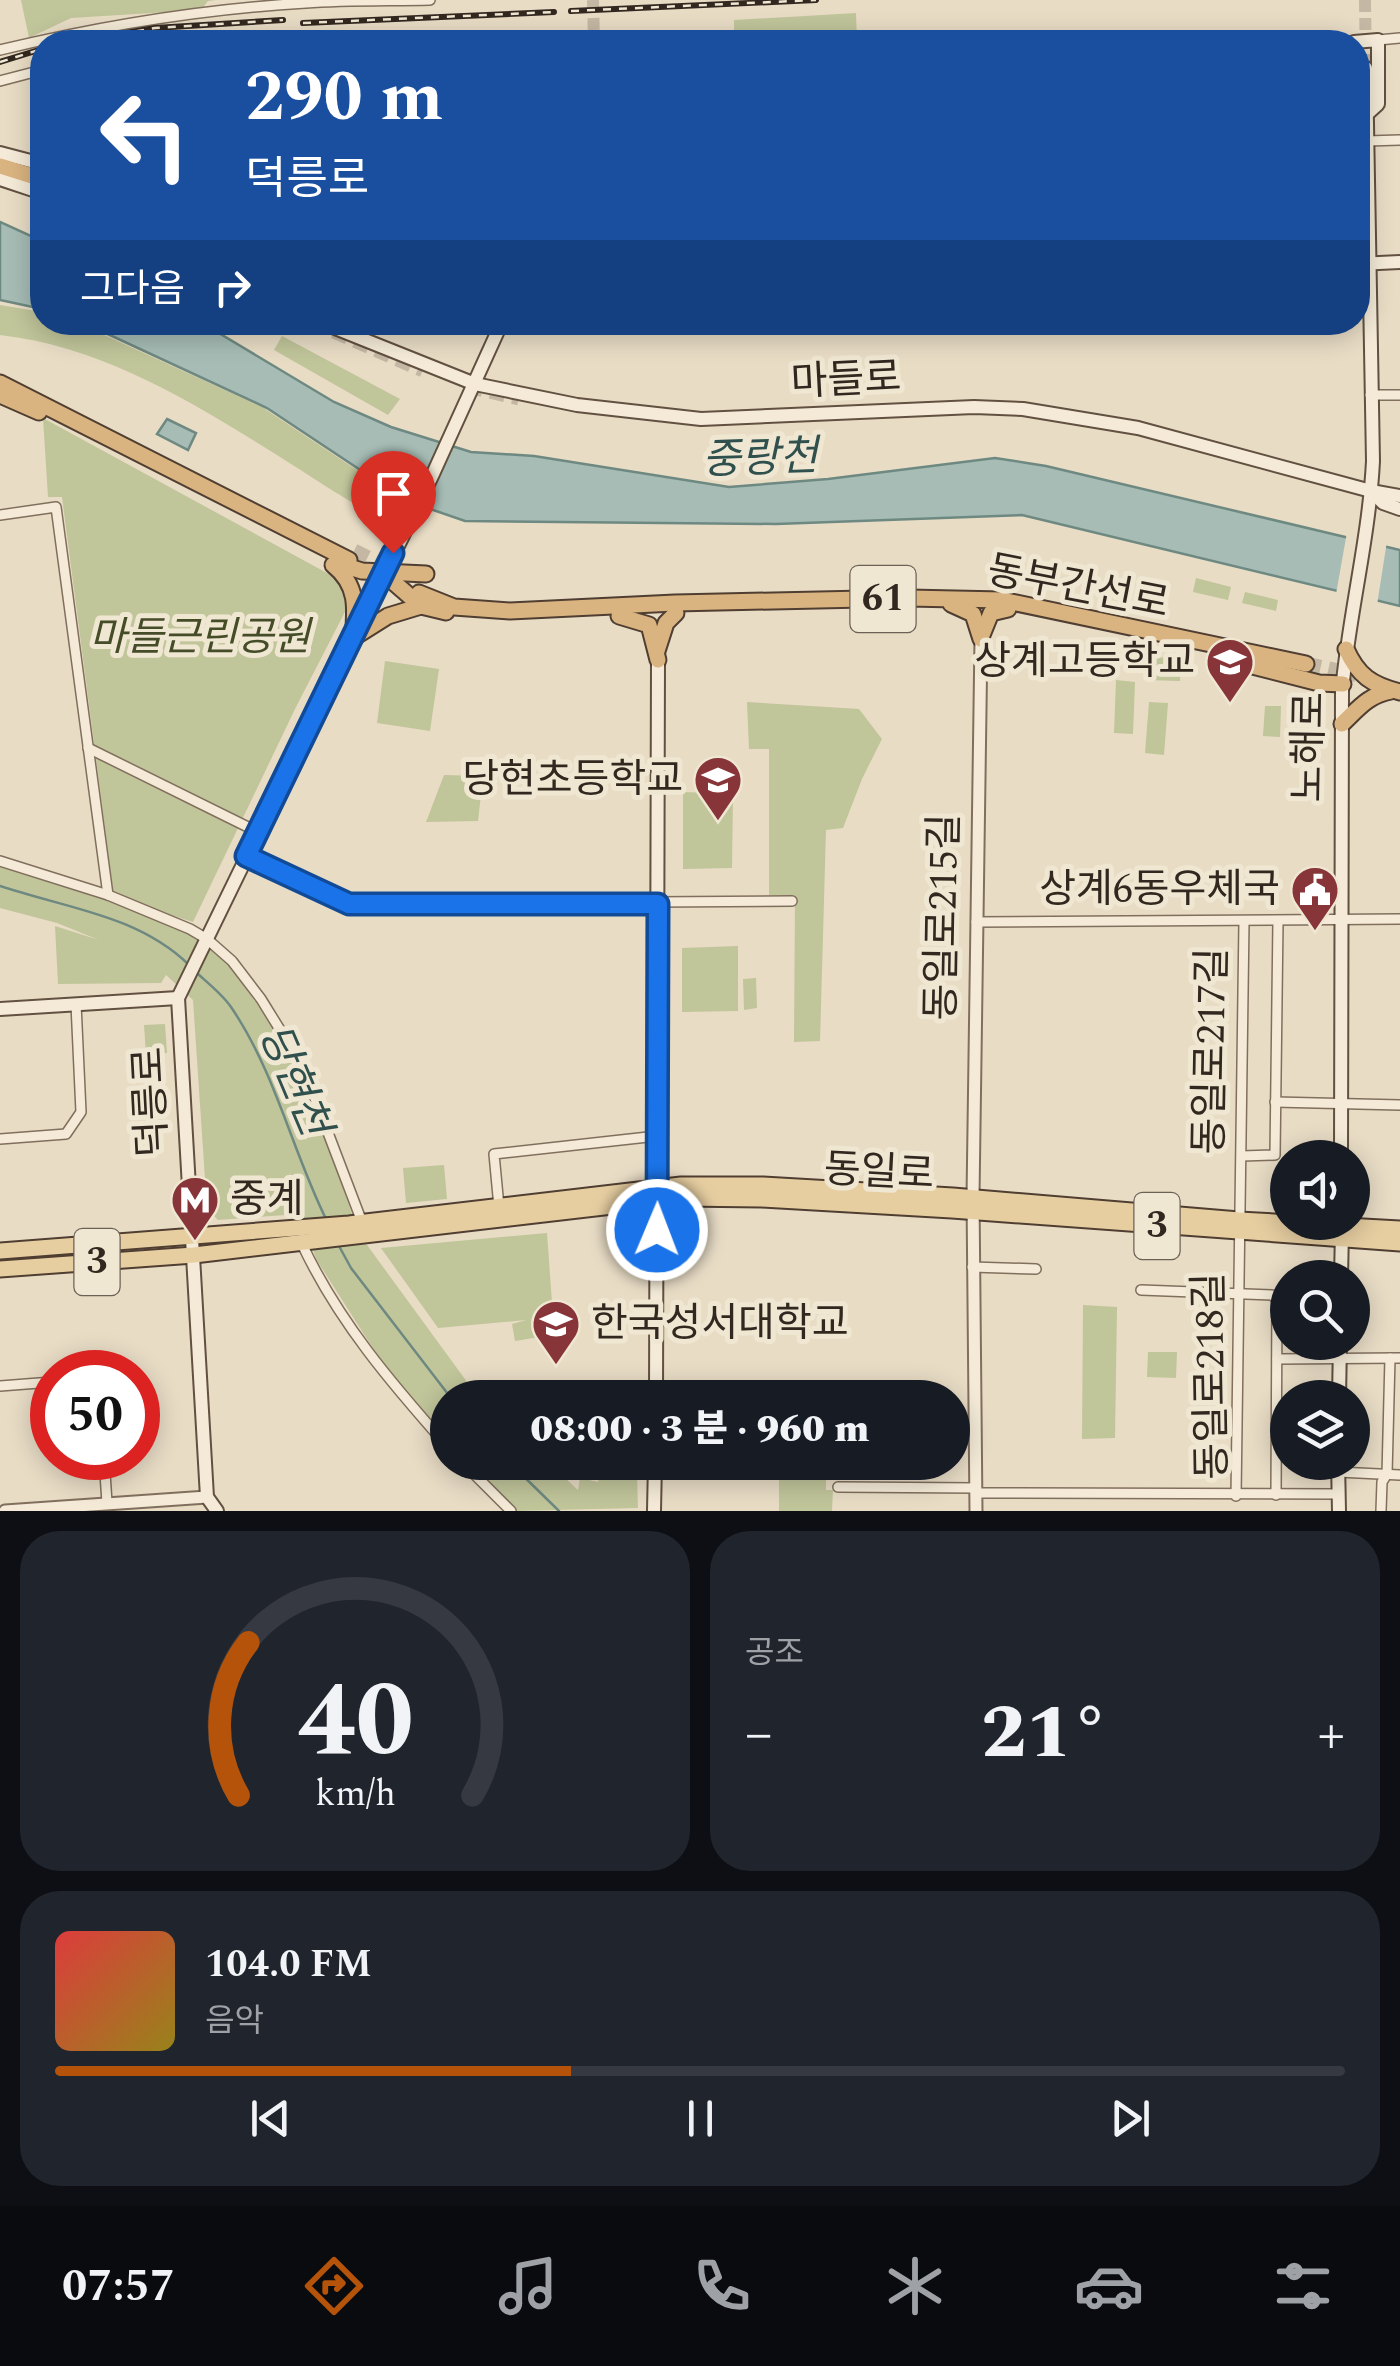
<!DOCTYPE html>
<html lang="ko">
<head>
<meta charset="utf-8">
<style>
  :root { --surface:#171b24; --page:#20242c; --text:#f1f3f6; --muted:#9ea1a6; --line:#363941; --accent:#b45309 }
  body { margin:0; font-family:Spectral,"Noto Sans KR",serif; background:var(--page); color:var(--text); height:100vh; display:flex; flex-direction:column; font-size:38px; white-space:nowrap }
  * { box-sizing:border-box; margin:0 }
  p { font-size:32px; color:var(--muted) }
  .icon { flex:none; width:55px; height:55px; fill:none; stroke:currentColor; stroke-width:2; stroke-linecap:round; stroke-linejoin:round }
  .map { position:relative; height:1511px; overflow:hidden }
  .panel { display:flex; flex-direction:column; gap:20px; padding:20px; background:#0d0f14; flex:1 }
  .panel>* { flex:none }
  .hud { position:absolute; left:30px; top:30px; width:1340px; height:305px; border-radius:40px; box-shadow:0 5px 25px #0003; background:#1a4fa0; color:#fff; overflow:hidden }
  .tools { position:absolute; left:1270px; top:1140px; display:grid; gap:20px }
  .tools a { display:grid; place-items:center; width:100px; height:100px; border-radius:50%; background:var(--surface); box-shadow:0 5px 25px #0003; font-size:50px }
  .speed { position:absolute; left:30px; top:1350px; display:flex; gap:20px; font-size:50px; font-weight:700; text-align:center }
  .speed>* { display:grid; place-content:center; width:130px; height:130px; border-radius:50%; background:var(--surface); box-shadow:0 5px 25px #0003; line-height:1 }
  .speed .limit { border:15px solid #d22; background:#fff; color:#111 }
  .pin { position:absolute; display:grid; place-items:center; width:85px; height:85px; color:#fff; margin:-102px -42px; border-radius:50% 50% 50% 0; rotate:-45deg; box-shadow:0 0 10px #0007 }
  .pin .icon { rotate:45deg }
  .me { position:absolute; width:110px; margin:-55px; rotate:1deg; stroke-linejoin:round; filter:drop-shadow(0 0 8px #0008) }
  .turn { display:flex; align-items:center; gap:35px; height:210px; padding:0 50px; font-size:45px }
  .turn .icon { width:130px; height:130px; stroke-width:2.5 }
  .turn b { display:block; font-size:70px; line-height:85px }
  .then { display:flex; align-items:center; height:95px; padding:0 50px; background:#0003; gap:20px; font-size:38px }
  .big { font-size:75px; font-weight:800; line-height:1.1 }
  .panel .widget { flex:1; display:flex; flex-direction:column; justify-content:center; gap:15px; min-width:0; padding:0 35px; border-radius:40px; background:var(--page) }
  .panel .dial { align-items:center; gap:0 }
  .dial svg { height:260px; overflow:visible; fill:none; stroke:var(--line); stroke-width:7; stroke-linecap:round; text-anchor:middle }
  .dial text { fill:var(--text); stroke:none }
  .song { display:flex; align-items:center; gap:30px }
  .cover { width:120px; height:120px; border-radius:15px; background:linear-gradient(135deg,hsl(0 70% 55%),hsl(50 70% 35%)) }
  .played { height:10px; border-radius:5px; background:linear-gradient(90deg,var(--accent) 40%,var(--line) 40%) }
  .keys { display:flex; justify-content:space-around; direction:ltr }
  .heat { display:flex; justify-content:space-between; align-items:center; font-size:55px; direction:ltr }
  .panel .tiles { flex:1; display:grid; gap:20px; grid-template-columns:1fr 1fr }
  .widget:last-child { grid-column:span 2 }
  .trip { position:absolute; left:430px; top:1380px; width:540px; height:100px; border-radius:50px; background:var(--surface); box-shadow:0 5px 25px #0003; font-weight:800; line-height:100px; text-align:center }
  .dock { display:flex; height:160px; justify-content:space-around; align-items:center; background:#090b0e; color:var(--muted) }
  .dock .icon { width:70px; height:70px }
  .dock .on { color:var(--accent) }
  .dock b { font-size:45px; color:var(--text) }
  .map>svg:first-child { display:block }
  .green { fill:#c1c59a }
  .water { fill:#a6bcb5; stroke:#6e8981; stroke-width:2.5 }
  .pier { fill:#e8dcc5 }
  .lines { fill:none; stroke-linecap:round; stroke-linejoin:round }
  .stream { stroke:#6e8981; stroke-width:2.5 }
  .secondary-tunnel { stroke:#c4b8a4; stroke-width:12; stroke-dasharray:12 6; stroke-linecap:butt }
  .trunk-tunnel { stroke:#c4b8a4; stroke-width:15; stroke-dasharray:15 8; stroke-linecap:butt }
  .minor-casing { stroke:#816f5d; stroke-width:12 }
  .tertiary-casing { stroke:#816f5d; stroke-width:15 }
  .secondary-casing { stroke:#625040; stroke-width:16 }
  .primary-casing { stroke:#4f3e31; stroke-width:19 }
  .trunk-casing { stroke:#4f3e31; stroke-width:19 }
  .minor { stroke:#f4ead7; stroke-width:9 }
  .tertiary { stroke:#f4ead7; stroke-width:11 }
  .secondary { stroke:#f4ead7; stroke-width:12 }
  .primary { stroke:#e7cea1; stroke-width:15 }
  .trunk { stroke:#dab480; stroke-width:15 }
  .rail-casing { stroke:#33281f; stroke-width:6 }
  .rail { stroke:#f0e7d3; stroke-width:2.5; stroke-dasharray:8; stroke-linecap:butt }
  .route-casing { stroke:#114b97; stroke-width:25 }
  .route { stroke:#1a73e8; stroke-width:18 }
  .labels { text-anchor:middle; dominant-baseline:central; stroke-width:10; stroke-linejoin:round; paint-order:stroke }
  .shield { fill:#f0e7d3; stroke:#6c6155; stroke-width:2.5 }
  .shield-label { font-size:38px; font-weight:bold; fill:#33281f }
  .street-label { font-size:40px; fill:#33281f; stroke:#f0e7d3 }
  .park-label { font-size:40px; font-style:italic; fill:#454c28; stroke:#f0e7d3 }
  .poi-label { font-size:40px; fill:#33281f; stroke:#f0e7d3; text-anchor:end }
  .water-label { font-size:42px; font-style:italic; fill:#30504d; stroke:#f0e7d3 }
</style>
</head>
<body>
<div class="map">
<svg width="1400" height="1511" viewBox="0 0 1400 1511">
  <rect width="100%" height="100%" fill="#e8dcc5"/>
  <!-- green -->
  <g class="green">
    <polygon points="21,0 216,0 208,1 201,10 71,18 29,38"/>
    <polygon points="856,13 857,42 734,42 734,20"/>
    <path d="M0 305 42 312V322L78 323 262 407 399 498 390 521C355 507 323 484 291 464 202 408 107 347 0 335Z"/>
    <polygon points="282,336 400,399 388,415 274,350"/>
    <polygon points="43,418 338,579 347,608 296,707 193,922 114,897 62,497 48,497"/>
    <polygon points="1196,578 1231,587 1228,600 1193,592"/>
    <polygon points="1245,592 1278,600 1276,611 1242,603"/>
    <polygon points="1147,657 1181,658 1180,681 1146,680"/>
    <polygon points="385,661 439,669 430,731 377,723"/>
    <polygon points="1116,680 1135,682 1133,734 1114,733"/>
    <polygon points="747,702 859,709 882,739 862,779 843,828 826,830 820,1041 794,1042 795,896 769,895 769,749 749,749"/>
    <polygon points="1149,702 1168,703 1164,755 1145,753"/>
    <polygon points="1265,706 1281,706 1280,737 1263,736"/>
    <polygon points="444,775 483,776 478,821 426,822"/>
    <polygon points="683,792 733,794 732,868 683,869"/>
    <polygon points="0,866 107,899 197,938 231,966 287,1049 318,1117 359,1234 478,1397 448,1398 447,1436 388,1372 316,1259 289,1170 299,1214 218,1220 207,1209 193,1000 166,975 161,983 58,984 55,926 99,940 57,923 0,908"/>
    <polygon points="738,946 738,1011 682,1012 682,948"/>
    <polygon points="756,978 757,1008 744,1010 743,979"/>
    <polygon points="165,1024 167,1053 146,1055 144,1025"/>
    <polygon points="444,1165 447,1199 406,1203 403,1168"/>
    <polygon points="547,1233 553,1317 541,1319 546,1336 515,1341 512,1324 526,1320 438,1328 381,1248"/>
    <polygon points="1083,1305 1117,1307 1115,1438 1082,1439"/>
    <polygon points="1148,1352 1177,1352 1176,1378 1147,1377"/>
    <polygon points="839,1384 912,1385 912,1397 839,1397"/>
    <polygon points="471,1463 549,1463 578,1490 580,1478 598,1482 600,1471 637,1473 638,1508 513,1511"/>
    <polygon points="779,1463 826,1463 826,1490 833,1490 832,1511 779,1511"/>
  </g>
  <!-- water -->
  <g class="water">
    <polygon points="0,222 42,241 42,309 0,300"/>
    <polygon points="84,323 202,323 334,402 391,427 471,452 534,456 729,487 828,479 995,458 1046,466 1400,550 1400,606 1022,515 776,524 465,521 407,501 267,408"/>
    <polygon points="167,419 196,433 188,450 157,434"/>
  </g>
  <!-- pier -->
  <polygon class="pier" points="1347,532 1387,541 1377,605 1336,594"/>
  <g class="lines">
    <!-- stream -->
    <g class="stream">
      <path d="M0 886C65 908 138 915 189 965"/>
      <path d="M198 974C209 984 223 995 231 1007 276 1073 292 1151 327 1221"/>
      <polyline points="339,1246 351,1268 451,1398"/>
      <polyline points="509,1462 559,1511"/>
    </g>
    <!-- secondary-tunnel -->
    <g class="secondary-tunnel">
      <polyline points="593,0 594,42"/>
      <polyline points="1365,0 1366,68"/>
    </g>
    <!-- trunk-tunnel -->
    <g class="trunk-tunnel">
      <polyline points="313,322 423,370"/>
      <polyline points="468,386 519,398"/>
      <polyline points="354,551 420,584"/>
      <polyline points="1306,664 1356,675"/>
    </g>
    <!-- minor casing -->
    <g class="minor-casing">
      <g id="minor">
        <polyline points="1378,40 1400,38"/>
        <path d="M0 50C100 26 203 9 306 3 347 0 389 1 430 0"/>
        <polyline points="0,81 42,70"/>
        <polyline points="1367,141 1400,140"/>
        <polyline points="1370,395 1400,395"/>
        <polyline points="0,515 56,507 108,895"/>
        <polyline points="88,748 258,832"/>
        <polyline points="246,856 349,904 792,901"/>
        <polyline points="0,861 108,895 190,929 207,939 232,961 261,999 303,1067 362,1222"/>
        <polyline points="976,922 1400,919"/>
        <polyline points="1275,1102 1400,1105"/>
        <polyline points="0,1139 66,1134 81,1112 76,1004"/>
        <polyline points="1242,1156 1275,1155 1278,921"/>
        <polyline points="499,1207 494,1154 657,1136"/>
        <path d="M302 1244C338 1321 392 1384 448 1447"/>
        <polyline points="972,1267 1036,1269"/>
        <polyline points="1141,1290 1272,1295 1277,1300 1276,1495"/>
        <polyline points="1277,1359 1400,1358"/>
        <polyline points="0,1386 52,1382"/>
        <polyline points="104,1458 107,1503"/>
        <polyline points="462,1462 511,1511"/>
        <polyline points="1338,1472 1400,1475"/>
        <polyline points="838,1487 976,1488"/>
        <polyline points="976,1493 1339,1494"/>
        <polyline points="1236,1496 1244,921"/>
        <polyline points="1381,1511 1382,1482 1387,1474 1390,1358"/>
      </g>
    </g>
    <!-- tertiary casing -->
    <g class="tertiary-casing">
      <g id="tertiary">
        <polyline points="5,1511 207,1497"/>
        <polyline points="976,1511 973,1197 981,639"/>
      </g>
    </g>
    <!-- secondary casing -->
    <g class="secondary-casing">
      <g id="secondary">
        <polyline points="1354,42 1378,40 1378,104 1366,115"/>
        <polyline points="0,153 42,164"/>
        <polyline points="0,179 42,193"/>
        <polyline points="1358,264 1400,262"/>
        <polyline points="320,322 475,384 577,405 701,419 974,407 1023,409 1138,428 1371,491 1400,496"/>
        <polyline points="1371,491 1383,503 1400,509"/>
        <polyline points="0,1009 178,998"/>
        <path d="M1341 1158 1342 691C1349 614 1369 539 1373 461L1366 68"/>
        <polyline points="1341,1278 1342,1230"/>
        <polyline points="656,1398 658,660"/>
        <polyline points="1339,1398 1340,1342"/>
        <polyline points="1338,1462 1339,1511"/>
        <polyline points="217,1511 207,1497 178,998 432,476 502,322"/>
        <polyline points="654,1511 655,1462"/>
      </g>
    </g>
    <!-- primary casing -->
    <g class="primary-casing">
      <g id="primary">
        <polyline points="0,1251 349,1224 681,1185 763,1185 953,1196 1239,1220 1400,1229"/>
        <polyline points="0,1269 194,1255 681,1198 762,1199 952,1210 1400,1243"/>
      </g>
    </g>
    <!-- trunk casing -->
    <g class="trunk-casing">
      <g id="trunk">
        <polyline points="0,166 42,179"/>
        <polyline points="0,383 349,560"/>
        <polyline points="0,395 39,412"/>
        <polyline points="336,563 362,571 426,574"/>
        <path d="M333 565C358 585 356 608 353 638"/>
        <polyline points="383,573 421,606 446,612"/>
        <polyline points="419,593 454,607 510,611 675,603 909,598 1002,600 1306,664"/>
        <polyline points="951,604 973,614 981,639"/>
        <polyline points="619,616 649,625 658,660"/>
        <polyline points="982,635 991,613 1008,609"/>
        <polyline points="353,638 388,616 421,606"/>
        <path d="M1346 649C1358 676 1372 685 1400 692"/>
        <polyline points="657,651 666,623 676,613"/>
        <polyline points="1225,659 1319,683 1343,684"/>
        <path d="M1342 724C1358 709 1368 695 1391 691"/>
      </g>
    </g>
    <!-- minor -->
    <use href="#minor" class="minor"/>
    <!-- tertiary -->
    <use href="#tertiary" class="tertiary"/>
    <!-- secondary -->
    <use href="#secondary" class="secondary"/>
    <!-- primary -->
    <use href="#primary" class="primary"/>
    <!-- trunk -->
    <use href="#trunk" class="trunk"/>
    <!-- rail casing -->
    <g class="rail-casing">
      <g id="rail">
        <polyline points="571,11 816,0"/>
        <polyline points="303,23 554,12"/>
        <polyline points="73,42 155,28 283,20"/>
        <polyline points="0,62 42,49"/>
      </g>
    </g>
    <!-- rail -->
    <use href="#rail" class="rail"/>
  </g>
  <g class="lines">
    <!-- route casing -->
    <g class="route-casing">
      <polyline id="route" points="393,553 246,856 349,904 658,904 657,1230"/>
    </g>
    <!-- route -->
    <use href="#route" class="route"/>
  </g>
  <!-- icons -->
  <defs>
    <g id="school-pin" transform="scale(2.5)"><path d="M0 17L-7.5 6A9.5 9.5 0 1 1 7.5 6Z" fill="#883539" stroke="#f0e7d3"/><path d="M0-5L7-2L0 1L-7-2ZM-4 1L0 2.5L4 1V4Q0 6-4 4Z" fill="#fff"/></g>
    <g id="civic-pin" transform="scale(2.5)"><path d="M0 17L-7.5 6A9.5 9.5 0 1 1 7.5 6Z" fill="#883539" stroke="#f0e7d3"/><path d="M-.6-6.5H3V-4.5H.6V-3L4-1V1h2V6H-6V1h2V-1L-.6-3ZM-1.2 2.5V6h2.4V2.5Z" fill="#fff"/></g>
    <g id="metro-pin" transform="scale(2.5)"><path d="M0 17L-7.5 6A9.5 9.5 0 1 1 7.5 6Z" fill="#883539" stroke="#f0e7d3"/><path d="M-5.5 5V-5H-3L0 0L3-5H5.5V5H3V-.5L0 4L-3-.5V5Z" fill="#fff"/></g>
    <g id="university-pin" transform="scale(2.5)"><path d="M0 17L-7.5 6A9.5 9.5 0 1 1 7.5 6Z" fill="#883539" stroke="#f0e7d3"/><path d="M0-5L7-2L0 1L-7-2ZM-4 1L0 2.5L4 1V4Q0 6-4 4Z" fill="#fff"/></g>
  </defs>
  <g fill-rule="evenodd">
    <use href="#school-pin" x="1230" y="662"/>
    <use href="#school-pin" x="718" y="780"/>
    <use href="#civic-pin" x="1315" y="890"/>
    <use href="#metro-pin" x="195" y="1200"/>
    <use href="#university-pin" x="556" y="1324"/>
  </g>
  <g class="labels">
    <!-- shield labels -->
    <g class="shield">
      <rect x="850.5" y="566" width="65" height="66" rx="8"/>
      <rect x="1134.5" y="1193" width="45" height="66" rx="8"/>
      <rect x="74.5" y="1229" width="45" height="66" rx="8"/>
    </g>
    <g class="shield-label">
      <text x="883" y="599">61</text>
      <text x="1157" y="1226">3</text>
      <text x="97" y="1262">3</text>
    </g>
    <!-- street labels -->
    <g class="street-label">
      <text transform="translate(846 381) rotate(-3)">마들로</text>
      <text transform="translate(1078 588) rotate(11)">동부간선로</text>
      <text transform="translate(1310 747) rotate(-89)">노해로</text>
      <text transform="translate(944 917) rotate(-89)">동일로215길</text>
      <text transform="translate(1212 1051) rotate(-89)">동일로217길</text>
      <text transform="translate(152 1102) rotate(-93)">덕릉로</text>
      <text transform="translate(879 1173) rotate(3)">동일로</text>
      <text transform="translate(1212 1376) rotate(-91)">동일로218길</text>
    </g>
    <!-- park labels -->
    <g class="park-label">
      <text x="200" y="638">마들근린공원</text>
    </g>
    <!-- poi labels -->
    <g class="poi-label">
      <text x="1195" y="662">상계고등학교</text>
      <text x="683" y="780">당현초등학교</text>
      <text x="1280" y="890">상계6동우체국</text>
      <text x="230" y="1200" text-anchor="start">중계</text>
      <text x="591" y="1324" text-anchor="start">한국성서대학교</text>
    </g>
    <!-- water labels -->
    <g class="water-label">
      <text transform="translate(760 459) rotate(-2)">중랑천</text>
      <text transform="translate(294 1080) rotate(67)">당현천</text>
    </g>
  </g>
</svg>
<div class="tools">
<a><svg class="icon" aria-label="sound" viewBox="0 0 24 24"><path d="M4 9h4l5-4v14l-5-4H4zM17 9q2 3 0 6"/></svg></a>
<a><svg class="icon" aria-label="search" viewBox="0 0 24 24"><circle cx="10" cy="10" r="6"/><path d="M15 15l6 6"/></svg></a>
<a><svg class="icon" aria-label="layers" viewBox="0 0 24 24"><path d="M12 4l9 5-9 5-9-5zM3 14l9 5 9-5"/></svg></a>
</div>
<div class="speed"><div class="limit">50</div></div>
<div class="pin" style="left:393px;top:553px;background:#d93025"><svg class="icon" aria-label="arrive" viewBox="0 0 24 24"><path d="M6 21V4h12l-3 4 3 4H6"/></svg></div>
<svg class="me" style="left:657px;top:1230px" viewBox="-20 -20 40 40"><circle r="17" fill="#1a73e8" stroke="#fff" stroke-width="3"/><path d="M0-11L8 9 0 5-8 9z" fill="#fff"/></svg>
<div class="trip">08:00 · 3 분 · 960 m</div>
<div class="hud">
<div class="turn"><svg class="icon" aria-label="left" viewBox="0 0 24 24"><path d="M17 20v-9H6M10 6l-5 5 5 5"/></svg><div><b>290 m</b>덕릉로</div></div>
<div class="then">그다음<svg class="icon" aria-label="right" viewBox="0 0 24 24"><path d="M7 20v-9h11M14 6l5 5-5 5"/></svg></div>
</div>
</div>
<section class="panel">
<div class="tiles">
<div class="widget dial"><svg viewBox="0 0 100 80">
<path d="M14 69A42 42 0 1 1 86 69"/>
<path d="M14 69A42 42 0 0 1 17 22" stroke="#b45309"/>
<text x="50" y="56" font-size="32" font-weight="700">40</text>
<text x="50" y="72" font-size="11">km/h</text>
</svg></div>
<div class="widget"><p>공조</p>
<div class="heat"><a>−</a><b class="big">21°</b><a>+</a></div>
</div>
<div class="widget">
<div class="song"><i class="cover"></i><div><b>104.0 FM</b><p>음악</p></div></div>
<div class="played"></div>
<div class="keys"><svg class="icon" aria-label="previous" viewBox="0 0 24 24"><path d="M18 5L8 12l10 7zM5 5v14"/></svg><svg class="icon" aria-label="pause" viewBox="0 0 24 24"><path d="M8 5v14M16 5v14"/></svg><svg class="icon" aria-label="next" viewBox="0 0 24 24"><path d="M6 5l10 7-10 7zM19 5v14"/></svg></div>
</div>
</div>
</section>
<nav class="dock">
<b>07:57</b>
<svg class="icon on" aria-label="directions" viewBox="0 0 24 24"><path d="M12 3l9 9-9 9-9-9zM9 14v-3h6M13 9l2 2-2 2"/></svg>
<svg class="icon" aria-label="music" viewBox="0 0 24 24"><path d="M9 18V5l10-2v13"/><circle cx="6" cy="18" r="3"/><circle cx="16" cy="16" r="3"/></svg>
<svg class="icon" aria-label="phone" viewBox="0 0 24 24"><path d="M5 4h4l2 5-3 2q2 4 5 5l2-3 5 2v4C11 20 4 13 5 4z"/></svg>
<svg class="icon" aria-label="climate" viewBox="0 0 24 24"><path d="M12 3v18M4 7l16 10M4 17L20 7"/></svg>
<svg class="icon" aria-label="car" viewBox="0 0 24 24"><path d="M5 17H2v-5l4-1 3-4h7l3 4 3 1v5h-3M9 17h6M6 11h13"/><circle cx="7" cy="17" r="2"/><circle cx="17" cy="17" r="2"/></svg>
<svg class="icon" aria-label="filters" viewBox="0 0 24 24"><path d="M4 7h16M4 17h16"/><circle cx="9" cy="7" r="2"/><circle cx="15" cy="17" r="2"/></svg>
</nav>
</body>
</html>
